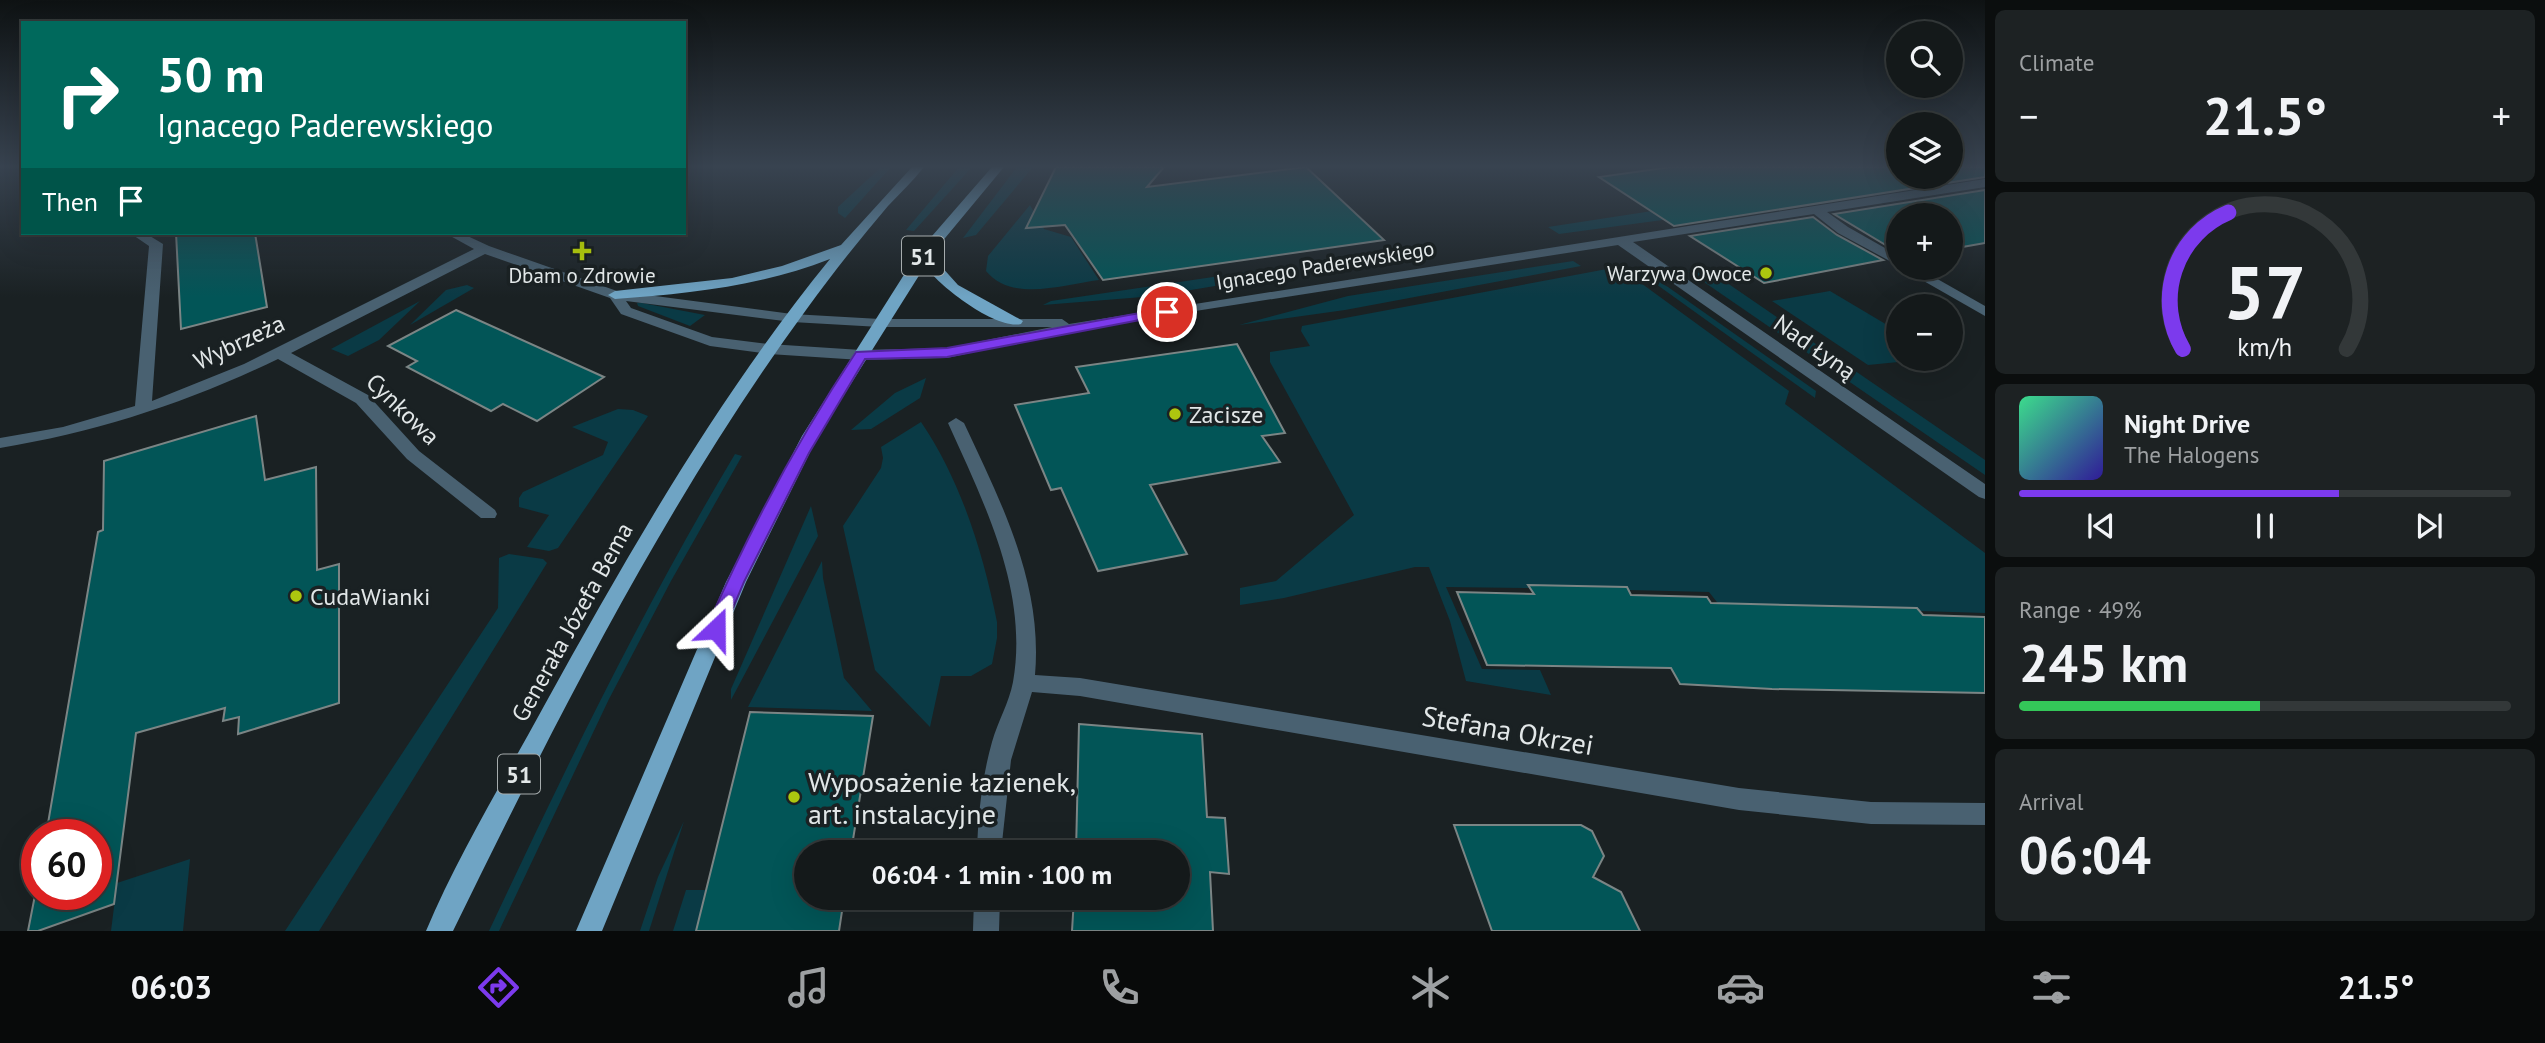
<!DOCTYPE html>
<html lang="en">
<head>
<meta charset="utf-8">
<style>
  :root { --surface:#14191a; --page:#1d2223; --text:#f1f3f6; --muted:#9da0a2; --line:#333839; --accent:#7c3aed }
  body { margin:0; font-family:"PT Sans",sans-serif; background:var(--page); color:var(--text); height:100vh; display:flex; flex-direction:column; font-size:26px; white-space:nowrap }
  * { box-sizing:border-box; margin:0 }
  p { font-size:23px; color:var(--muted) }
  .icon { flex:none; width:38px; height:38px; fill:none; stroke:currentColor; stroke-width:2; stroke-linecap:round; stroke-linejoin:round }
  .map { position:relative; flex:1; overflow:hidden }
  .sheet { display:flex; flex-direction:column; gap:10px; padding:10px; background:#0b0e0e; width:560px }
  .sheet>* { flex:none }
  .hud { position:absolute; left:21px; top:21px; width:665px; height:214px; border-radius:0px; box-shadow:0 7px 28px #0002,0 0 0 2px var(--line); background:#00695c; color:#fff; overflow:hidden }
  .fabs { position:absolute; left:1886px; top:21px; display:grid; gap:14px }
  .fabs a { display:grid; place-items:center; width:77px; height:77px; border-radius:50%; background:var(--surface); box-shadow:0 7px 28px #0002,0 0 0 2px var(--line); font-size:35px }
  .speed { position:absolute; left:21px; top:819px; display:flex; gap:14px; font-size:35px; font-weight:700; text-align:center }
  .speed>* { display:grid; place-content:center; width:91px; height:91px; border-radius:50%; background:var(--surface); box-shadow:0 7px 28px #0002,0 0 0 2px var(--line); line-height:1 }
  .speed .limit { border:10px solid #d22; background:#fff; color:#111 }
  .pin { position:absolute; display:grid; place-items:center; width:60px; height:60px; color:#fff; margin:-30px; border:4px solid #fff; border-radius:50%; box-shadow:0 2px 7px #0007 }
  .me { position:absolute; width:77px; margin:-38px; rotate:23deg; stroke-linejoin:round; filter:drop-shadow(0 0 5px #0008) }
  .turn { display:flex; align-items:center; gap:24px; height:147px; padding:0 21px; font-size:32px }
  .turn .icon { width:91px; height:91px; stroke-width:2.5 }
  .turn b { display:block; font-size:49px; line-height:60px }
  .then { display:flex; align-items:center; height:66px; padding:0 21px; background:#0003; gap:14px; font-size:26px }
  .big { font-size:52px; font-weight:700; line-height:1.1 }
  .sheet .tile { flex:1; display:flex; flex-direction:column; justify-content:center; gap:10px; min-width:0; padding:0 24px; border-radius:10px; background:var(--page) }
  .sheet .dial { align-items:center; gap:0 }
  .dial svg { height:182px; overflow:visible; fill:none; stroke:var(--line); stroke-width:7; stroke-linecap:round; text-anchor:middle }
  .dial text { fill:var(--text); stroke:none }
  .song { display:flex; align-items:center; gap:21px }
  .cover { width:84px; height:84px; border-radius:10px; background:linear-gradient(135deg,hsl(150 70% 55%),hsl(250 70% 35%)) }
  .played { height:7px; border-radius:4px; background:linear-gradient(90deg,var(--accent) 65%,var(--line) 65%) }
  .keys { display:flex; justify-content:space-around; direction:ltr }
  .heat { display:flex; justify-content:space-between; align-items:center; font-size:38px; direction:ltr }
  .charge { height:10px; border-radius:5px; background:linear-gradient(90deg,#34c759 49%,var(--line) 0) }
  .trip { position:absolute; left:794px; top:840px; width:396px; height:70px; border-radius:35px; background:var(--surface); box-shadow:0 7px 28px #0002,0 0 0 2px var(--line); font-weight:700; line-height:70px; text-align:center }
  .tab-bar { display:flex; height:112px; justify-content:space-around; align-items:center; background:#080a0a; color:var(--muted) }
  .tab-bar .icon { width:49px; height:49px }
  .tab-bar .selected { color:var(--accent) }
  .tab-bar b { font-size:32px; color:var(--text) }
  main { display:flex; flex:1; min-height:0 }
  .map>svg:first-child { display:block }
  .green { fill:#0a3a45 }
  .building { fill:#025557; stroke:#7b8585; stroke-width:2 }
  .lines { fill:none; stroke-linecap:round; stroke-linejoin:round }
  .street { fill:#496171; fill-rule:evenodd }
  .primary { fill:#6fa4c4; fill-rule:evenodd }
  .route { fill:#7c3aed; stroke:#51269a; stroke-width:2 }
  .poi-dot { fill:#adc60f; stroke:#1a2123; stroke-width:2.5 }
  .labels { text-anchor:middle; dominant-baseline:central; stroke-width:7; stroke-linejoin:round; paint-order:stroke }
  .far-street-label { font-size:21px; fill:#e2e7e8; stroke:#1a2123 }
  .far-poi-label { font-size:21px; fill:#e2e7e8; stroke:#1a2123; text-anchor:end }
  .shield { fill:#1a2123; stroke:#a6acad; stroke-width:2 }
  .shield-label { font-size:23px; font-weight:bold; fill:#e2e7e8 }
  .street-label { font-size:24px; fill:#e2e7e8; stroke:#1a2123 }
  .poi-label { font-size:24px; fill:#e2e7e8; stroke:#1a2123; text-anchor:start }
  .near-street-label { font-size:28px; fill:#e2e7e8; stroke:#1a2123 }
  .near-poi-label { font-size:28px; fill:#e2e7e8; stroke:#1a2123; text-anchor:start }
</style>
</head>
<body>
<main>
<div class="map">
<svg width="1985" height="931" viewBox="0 0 1985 931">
  <rect width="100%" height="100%" fill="#1a2123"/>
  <!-- green -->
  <g class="green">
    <polygon points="881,167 891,167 845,218 838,213 838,207"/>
    <polygon points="959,167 972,167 914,231 906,230"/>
    <polygon points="1017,167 1033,167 976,235 963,238"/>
    <path d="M1030 205 1044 229 1071 237 1099 280C1065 284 1012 303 986 271L988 256Z"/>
    <polygon points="1652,211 1670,219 1559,234 1548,227"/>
    <polygon points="1573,261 1581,266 1345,310 1239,325 1348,296"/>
    <polygon points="1294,265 1239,282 1155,296 1043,305 1051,301"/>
    <polygon points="1607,269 1634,278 1789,391 1785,404 1985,553 1985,613 1920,611 1916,608 1720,606 1709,592 1628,590 1626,587 1529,585 1531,588 1446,587 1482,669 1540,670 1551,695 1466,681 1450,621 1429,567 1415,567 1284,598 1240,605 1240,588 1276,581 1354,515 1270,362 1270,352 1310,346 1301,331 1302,326"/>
    <polygon points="1688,271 1717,276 1985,460 1985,475"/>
    <polygon points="1647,275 1668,287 1816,391 1815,398 1649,279"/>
    <polygon points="467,285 474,288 410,325 446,290"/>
    <polygon points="1830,291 1899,332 1899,359 1929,359 1868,365 1772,301"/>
    <polygon points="420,301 379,340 348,356 331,349"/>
    <polygon points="642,303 705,315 690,326 638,306 637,303"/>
    <polygon points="926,378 920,398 871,429 851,430 895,393"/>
    <polygon points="618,409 633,410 648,416 558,548 549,551 527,547 549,515 519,507 519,498 523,492 603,455 608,442 572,427"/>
    <path d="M921 422C961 481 983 552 997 622V638L992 664 971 676H941L930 727 875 670 843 526 881 468 883 458 881 447Z"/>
    <path d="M735 454 742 456 671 581 609 699 499 931H489C565 769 643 608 735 454Z"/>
    <polygon points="811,506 818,536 731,700 731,689"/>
    <polygon points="509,554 543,559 547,563 319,931 285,931 498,608 499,558"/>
    <polygon points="822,561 823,578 844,678 872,711 748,707"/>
    <polygon points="684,821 649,931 640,931 658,877"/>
    <polygon points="190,859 183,931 111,931 117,883"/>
    <polygon points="686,890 706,890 696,931 673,931"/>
  </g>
  <!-- building -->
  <g class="building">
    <polygon points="1056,167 1164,167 1147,187 1306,167 1384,240 1103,280 1065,225 1026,228"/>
    <polygon points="1671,167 1899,167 1899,177 1951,177 1951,167 1985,167 1985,177 1674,226 1599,177"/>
    <polygon points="1985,190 1985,243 1951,249 1951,215 1899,215 1899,253 1834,214"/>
    <polygon points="1813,217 1837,235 1883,260 1764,283 1690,236"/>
    <polygon points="176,233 255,233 267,307 181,329"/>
    <polygon points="456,310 604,377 537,421 503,404 491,411 407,367 417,361 388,346"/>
    <polygon points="1237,344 1285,433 1262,436 1280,462 1150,485 1187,554 1098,571 1061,488 1051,490 1015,405 1089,393 1076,367"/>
    <polygon points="256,416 265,480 316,467 317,570 339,564 339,703 238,734 239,717 223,721 225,708 136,733 114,904 38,931 28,931 37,885 37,894 96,894 96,835 46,835 98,532 103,530 104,461"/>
    <polygon points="1528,585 1627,587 1631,595 1707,597 1711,603 1917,608 1923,615 1985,617 1985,693 1772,689 1680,684 1671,668 1487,665 1457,592 1534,594"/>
    <polygon points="750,712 873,716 851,852 807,852 807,898 844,898 839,931 696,931"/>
    <polygon points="1079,724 1202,734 1207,817 1225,818 1229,874 1210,872 1213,931 1072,931 1074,898 1178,898 1178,852 1076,852"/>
    <polygon points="1454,825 1581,825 1592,831 1604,856 1593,877 1621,892 1640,931 1492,931"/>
  </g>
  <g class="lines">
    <!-- street -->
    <g class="street">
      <path d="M1985 179V187L1827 212 1848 227 1899 256V266L1838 233 1814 214 1633 242 1985 484V499L1979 497 1618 245 1087 328 947 358 861 360 769 354 710 346 621 314 610 298 485 254 291 353 368 395 419 451 495 510 497 514 495 518H481L407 459 356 403 278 359C189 402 98 432 0 448V438L63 427 135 406 149 246 130 233H145L163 244 152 401 244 364 474 249 445 233H461L489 246 617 291 792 314 880 319H1062L1069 324ZM626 301 792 322 880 327H1052L947 348 861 350 769 344 712 337 631 308Z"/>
      <polygon points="1901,268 1918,268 1985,306 1985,316"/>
      <path d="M956 418 964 423C1002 504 1043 584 1035 675L1080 678 1739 788 1871 802 1985 803V825L1871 824 1739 810 1080 696 1032 692 1011 760 1001 852H977C978 816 982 777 992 742 998 721 1009 703 1013 682 1029 591 984 503 948 423Z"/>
      <polygon points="974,898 1000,898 999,931 973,931"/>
    </g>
    <!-- primary -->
    <g class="primary">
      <path d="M912 167H924C913 181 900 193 888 206 859 240 832 274 806 310 666 502 557 718 453 931H426C458 855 505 778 544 706 629 552 719 395 830 259 761 286 688 294 615 299L608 295 615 291 732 278 782 266 841 245Z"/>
      <path d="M992 167H1004L931 255 958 285 1023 321 1021 324C996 330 939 286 925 266L818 436 746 582 602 931H576L726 582 802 436 919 251Z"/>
    </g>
  </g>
  <!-- sky -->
  <linearGradient id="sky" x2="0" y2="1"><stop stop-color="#0e1213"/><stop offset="0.56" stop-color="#384350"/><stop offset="1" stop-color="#384350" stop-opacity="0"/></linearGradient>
  <rect width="1985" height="297" fill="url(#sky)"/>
  <!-- route -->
  <path class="route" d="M1167 308 1173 312 1171 314 947 357 865 359 809 453 744 582 722 634 716 636 709 634 706 629C748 533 798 439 856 352L947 348Z"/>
  <!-- markers -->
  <g class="poi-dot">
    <path d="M578.5 240.5h7v7h7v7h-7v7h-7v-7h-7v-7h7z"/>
    <circle cx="1766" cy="273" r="7"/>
    <circle cx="1175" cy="414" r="7"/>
    <circle cx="296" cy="596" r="7"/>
    <circle cx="794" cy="797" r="7"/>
  </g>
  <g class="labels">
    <!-- far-street labels -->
    <g class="far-street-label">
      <text transform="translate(1325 265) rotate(-9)">Ignacego Paderewskiego</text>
    </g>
    <!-- far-poi labels -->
    <g class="far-poi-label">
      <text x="1752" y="273">Warzywa Owoce</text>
      <text x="582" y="275" text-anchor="middle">Dbam o Zdrowie</text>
    </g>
    <!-- shield labels -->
    <g class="shield">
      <rect x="902" y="236.5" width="42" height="39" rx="5"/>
      <rect x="498" y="754.5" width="42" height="39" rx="5"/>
    </g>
    <g class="shield-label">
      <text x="923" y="256">51</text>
      <text x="519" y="774">51</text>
    </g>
    <!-- street labels -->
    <g class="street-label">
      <text transform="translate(239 342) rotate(-25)">Wybrzeża</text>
      <text transform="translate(1815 347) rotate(35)">Nad Łyną</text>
      <text transform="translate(403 409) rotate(44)">Cynkowa</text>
      <text transform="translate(572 622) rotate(-61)">Generała Józefa Bema</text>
    </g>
    <!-- poi labels -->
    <g class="poi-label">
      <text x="1189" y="414">Zacisze</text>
      <text x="310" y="596">CudaWianki</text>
    </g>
    <!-- near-street labels -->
    <g class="near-street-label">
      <text transform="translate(1508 730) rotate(10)">Stefana Okrzei</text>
    </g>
    <!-- near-poi labels -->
    <g class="near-poi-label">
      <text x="808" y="781">Wyposażenie łazienek,<tspan x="808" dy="32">art. instalacyjne</tspan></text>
    </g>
  </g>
</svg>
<div class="fabs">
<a><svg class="icon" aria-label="search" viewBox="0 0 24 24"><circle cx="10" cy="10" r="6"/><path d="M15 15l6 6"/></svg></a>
<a><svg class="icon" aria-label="layers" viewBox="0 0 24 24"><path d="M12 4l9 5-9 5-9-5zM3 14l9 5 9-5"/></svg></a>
<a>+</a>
<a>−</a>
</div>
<div class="speed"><div class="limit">60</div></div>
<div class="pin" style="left:1167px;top:312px;background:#d93025"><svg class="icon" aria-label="arrive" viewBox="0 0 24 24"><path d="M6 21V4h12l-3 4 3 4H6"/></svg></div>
<svg class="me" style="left:716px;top:629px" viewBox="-20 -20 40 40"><path d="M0-17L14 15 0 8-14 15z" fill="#7c3aed" stroke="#fff" stroke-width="4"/></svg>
<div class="trip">06:04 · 1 min · 100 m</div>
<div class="hud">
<div class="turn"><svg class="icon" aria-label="right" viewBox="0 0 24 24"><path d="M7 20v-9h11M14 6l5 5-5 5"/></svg><div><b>50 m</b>Ignacego Paderewskiego</div></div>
<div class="then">Then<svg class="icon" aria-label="arrive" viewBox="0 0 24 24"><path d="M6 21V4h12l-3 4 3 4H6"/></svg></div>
</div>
</div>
<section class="sheet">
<div class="tile"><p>Climate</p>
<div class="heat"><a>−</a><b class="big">21.5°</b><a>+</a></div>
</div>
<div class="tile dial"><svg viewBox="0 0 100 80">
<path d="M14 69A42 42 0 1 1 86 69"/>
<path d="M14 69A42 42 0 0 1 34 9" stroke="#7c3aed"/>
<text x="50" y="56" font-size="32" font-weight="700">57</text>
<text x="50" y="72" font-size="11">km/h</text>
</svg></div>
<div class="tile">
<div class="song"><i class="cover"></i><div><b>Night Drive</b><p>The Halogens</p></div></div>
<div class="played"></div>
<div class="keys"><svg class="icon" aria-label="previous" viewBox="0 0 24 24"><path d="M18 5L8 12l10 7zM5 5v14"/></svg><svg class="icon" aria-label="pause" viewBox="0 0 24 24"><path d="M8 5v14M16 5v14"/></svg><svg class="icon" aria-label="next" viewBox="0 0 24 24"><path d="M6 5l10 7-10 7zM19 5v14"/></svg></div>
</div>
<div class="tile"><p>Range · 49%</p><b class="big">245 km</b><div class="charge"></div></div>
<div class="tile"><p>Arrival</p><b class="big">06:04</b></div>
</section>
</main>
<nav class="tab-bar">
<b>06:03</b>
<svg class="icon selected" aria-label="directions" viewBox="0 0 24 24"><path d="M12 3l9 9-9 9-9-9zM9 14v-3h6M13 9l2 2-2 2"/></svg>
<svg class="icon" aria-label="music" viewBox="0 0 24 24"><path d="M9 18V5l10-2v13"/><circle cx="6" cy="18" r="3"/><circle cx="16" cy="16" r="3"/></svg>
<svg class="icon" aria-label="phone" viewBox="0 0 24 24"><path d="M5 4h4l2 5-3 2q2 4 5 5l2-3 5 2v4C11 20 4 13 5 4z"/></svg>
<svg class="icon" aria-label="climate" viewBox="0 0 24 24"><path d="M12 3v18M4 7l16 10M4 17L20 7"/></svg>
<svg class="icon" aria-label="car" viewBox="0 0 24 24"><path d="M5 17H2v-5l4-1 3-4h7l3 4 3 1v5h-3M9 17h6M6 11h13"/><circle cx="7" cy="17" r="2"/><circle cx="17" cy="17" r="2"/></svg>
<svg class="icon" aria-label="filters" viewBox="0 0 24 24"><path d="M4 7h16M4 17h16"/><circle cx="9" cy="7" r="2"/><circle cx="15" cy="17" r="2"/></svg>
<b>21.5°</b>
</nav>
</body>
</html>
